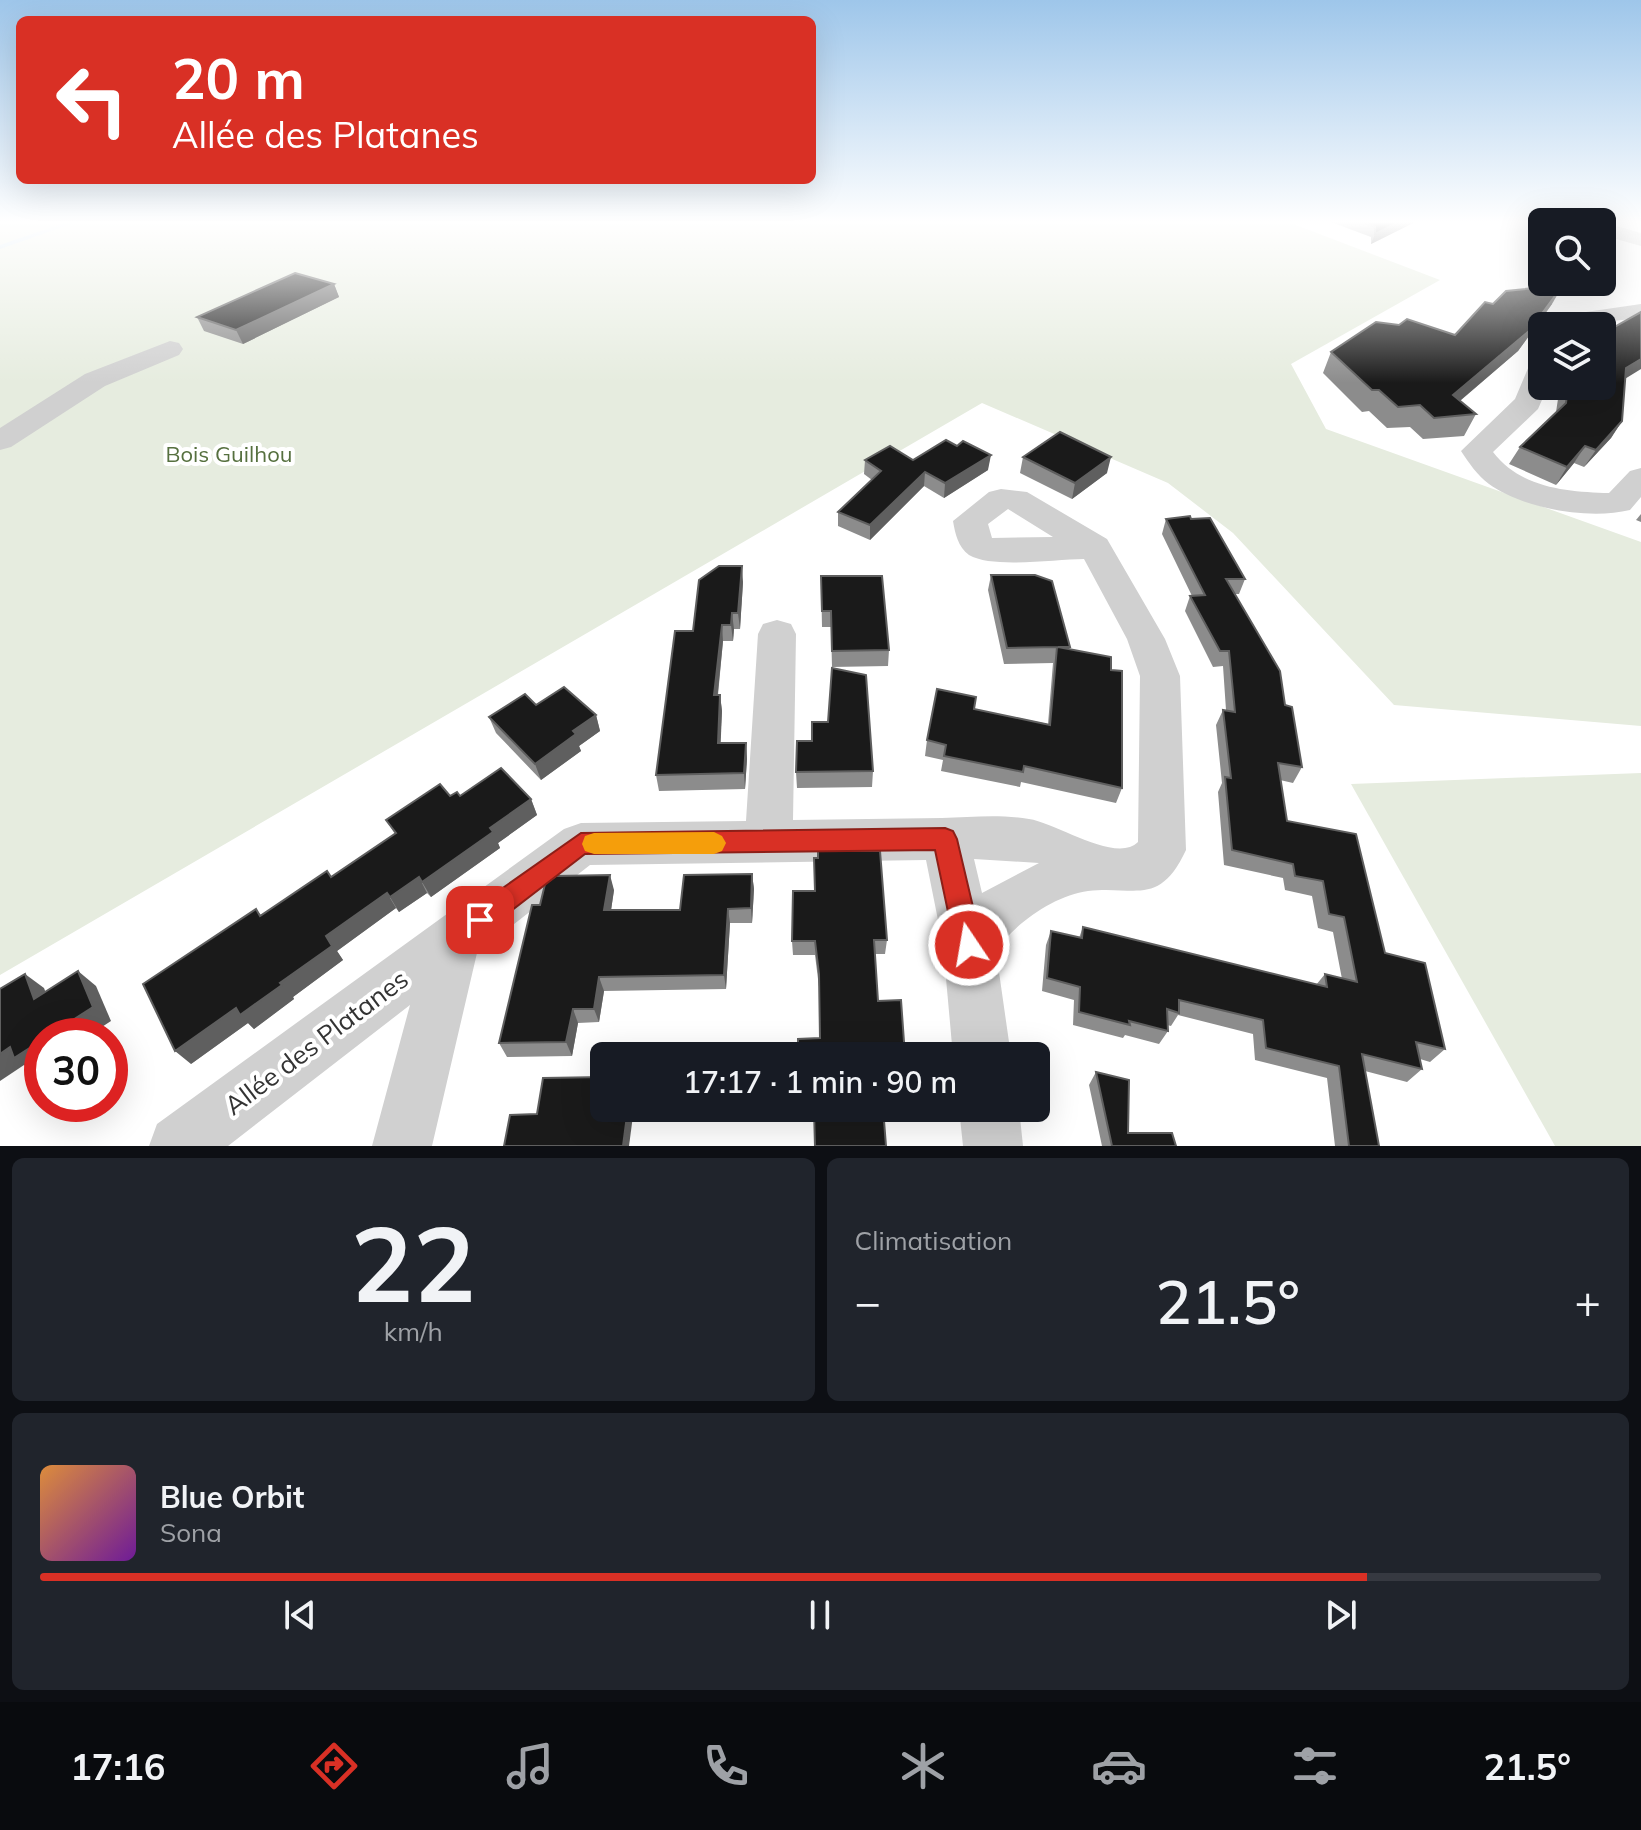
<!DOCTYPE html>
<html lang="fr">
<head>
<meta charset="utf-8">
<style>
  :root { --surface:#171b24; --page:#20242c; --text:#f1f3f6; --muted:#9ea1a6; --line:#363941; --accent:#d93025 }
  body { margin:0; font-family:Mulish,sans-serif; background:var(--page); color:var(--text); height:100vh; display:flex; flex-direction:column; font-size:30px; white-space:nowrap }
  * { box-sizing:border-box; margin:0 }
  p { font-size:26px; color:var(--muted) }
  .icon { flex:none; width:44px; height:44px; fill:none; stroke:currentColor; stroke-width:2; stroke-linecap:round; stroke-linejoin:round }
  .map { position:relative; height:1146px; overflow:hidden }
  .sheet { display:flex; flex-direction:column; gap:12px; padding:12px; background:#0d0f14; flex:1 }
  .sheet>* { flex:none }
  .banner { position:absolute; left:16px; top:16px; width:800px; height:168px; border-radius:12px; box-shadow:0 8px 32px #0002; background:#d93025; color:#fff; overflow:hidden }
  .tools { position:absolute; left:1528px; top:208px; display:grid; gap:16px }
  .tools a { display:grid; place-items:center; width:88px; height:88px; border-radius:12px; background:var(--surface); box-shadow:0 8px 32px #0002; font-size:40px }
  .speed { position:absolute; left:24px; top:1018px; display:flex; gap:16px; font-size:40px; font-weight:700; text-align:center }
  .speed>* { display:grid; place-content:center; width:104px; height:104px; border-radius:50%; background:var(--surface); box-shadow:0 8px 32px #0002; line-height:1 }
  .speed .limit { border:12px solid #d22; background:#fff; color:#111 }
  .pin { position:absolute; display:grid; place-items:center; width:68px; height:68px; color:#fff; margin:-34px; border-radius:16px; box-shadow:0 4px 12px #0006 }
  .me { position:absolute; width:88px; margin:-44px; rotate:348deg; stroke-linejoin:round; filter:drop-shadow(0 0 6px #0008) }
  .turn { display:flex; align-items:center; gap:28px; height:168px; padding:0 24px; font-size:36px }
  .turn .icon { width:104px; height:104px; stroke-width:2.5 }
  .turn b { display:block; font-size:56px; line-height:68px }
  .big { font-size:60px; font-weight:600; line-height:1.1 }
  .sheet .card { flex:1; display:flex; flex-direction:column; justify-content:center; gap:12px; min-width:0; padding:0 28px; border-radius:12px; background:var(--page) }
  .sheet .dial { align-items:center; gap:0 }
  .dial b { font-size:104px; line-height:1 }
  .song { display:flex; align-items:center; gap:24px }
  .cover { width:96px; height:96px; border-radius:12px; background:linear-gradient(135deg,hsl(30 70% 55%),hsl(280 70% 35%)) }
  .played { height:8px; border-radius:4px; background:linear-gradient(90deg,var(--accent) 85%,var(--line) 85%) }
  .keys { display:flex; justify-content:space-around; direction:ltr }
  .heat { display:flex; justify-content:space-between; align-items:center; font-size:44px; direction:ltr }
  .sheet .tiles { flex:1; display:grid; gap:12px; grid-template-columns:1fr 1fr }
  .card:last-child { grid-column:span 2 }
  .trip { position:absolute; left:590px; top:1042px; width:460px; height:80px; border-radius:12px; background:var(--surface); box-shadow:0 8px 32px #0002; font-weight:600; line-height:80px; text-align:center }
  .menu { display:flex; height:128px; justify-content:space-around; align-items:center; background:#090b0e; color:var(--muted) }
  .menu .icon { width:56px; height:56px }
  .menu .current { color:var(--accent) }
  .menu b { font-size:36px; color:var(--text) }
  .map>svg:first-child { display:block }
  .green { fill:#e6ecdf }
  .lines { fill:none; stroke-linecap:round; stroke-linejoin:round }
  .stream { fill:#cfe2ee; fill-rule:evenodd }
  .minor { fill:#d0d0d0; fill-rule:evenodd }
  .wall { fill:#8c8c8c }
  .shaded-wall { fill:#5f5f5f }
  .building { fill:#1a1a1a; stroke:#5f5f5f; stroke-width:2 }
  .route { fill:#d93025; stroke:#8d1f18; stroke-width:2 }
  .slow { fill:#f59e0b }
  .labels { text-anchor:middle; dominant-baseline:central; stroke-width:8; stroke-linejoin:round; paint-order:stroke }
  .park-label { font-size:22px; fill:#56703f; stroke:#fff }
  .near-street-label { font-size:26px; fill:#333; stroke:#fff }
</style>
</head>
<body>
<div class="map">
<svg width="1641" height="1146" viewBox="0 0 1641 1146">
  <rect width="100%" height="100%" fill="#fff"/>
  <!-- green -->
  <g class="green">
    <polygon points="0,222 1288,222 1440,280 1291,364 1326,429 1641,542 1641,726 1394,705 1233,533 1168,483 982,403 0,975"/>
    <polygon points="1641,773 1641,1146 1555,1146 1351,784"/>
  </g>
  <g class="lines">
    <!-- stream -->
    <polygon class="stream" points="67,222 77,222 0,249 0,245"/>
    <!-- minor -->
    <g class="minor">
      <polygon points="1602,222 1641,233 1641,246 1602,235"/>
      <polygon points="1641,304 1641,318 1566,326 1579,313"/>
      <polygon points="170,341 179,343 183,349 179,355 105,386 11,447 0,450 0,428 85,374"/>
      <path d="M1542 357V386H1548L1538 409 1493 452C1520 488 1568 492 1609 493L1630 471 1641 468V497L1630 510C1589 520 1524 509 1489 484 1477 475 1469 463 1461 451L1515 399 1532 359Z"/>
      <path d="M1001 489 1027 492 1107 539 1165 639 1180 676 1186 850C1159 908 1134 885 1088 891 1055 895 1014 924 996 951L1011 1056H953L943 945 926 860 590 865 477 953 432 1146H372L410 1005 228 1146H149L157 1124 564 829 581 823 746 821 758 634 763 624 777 620 791 624 796 634 793 820C843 819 893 819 942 818 971 817 1000 814 1029 819 1057 823 1116 864 1138 842L1140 676 1127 639 1084 559C1055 559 993 569 969 555 958 547 955 533 953 521L989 492ZM1008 509 1053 537 992 538 988 524ZM974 859 1039 863 982 893Z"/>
      <polygon points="959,1108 1019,1108 1023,1146 963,1146"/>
    </g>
  </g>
  <!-- wall -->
  <g class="wall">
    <polygon points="1331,222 1415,222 1371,244 1371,237"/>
    <polygon points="334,284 339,297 243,344 204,331 197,317"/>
    <polygon points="1493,304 1552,304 1518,351 1460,401 1476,414 1464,436 1423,439 1410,427 1387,428 1369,411 1362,412 1323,373 1331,352 1455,335"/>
    <polygon points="1625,379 1622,421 1611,438 1584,467 1574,463 1556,485 1509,464 1520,447 1556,412 1560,386 1602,386"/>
    <polygon points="1023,457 1107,473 1072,499 1020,473"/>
    <polygon points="865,460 913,460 988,470 944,498 924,486 870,540 838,526 838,512 872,480 864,474"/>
    <polygon points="1641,514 1641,522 1636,520"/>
    <polygon points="1166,519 1191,519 1245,579 1239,594 1235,594 1285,705 1302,767 1293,783 1280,780 1287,821 1385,953 1445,1049 1430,1062 1420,1059 1422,1069 1407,1082 1365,1071 1379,1146 1335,1146 1327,1078 1255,1060 1253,1034 1178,1015 1171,1026 1167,1025 1168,1031 1159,1044 1125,1035 1123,1038 1073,1025 1074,1000 1042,991 1046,945 1051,931 1079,938 1083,927 1316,985 1325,974 1342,979 1333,932 1318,928 1312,896 1285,890 1283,878 1224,865 1218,792 1222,783 1216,725 1223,710 1226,710 1223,666 1213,667 1185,611 1190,596 1192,596 1162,534"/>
    <polygon points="991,575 1070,647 1069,649 1111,670 1122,788 1116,803 1021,782 1020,787 941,771 943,760 925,756 927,740 974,709 1048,724 1053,663 1004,664 988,590"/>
    <polygon points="821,576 889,650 888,666 832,667 831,627 822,627"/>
    <polygon points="743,582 740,629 734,629 733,641 723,641 718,695 720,695 722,711 720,743 746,743 747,759 745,789 659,791 656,775 693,631"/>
    <polygon points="536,705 596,715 600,731 579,746 581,751 541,780 496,733 489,717"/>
    <polygon points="873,771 872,787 797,788 796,772"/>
    <polygon points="450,796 531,799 537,815 498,843 500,848 431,897 427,893 399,912 396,908 337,951 343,960 293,997 294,999 254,1029 248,1023 191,1064 256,909 261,915 331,877 395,834 386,820"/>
    <polygon points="752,874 754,889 752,923 730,923 726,989 604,991 599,1022 578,1023 572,1056 507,1057 499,1043 540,905 614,890 611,910 680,910"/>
    <polygon points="887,940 885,954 875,954 820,1038 819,987 815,955 793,955 792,941"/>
    <polygon points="1096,1072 1128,1133 1176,1146 1102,1146 1089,1085"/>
    <polygon points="693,1108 739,1108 739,1110"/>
    <polygon points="883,1108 814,1122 798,1122 797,1111"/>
  </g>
  <!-- shaded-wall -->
  <g class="shaded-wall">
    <polygon points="1399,222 1415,222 1371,244 1375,234"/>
    <polygon points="334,284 339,297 243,344 236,330"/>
    <polygon points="1563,285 1552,304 1518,351 1442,416 1453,395"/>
    <polygon points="1641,359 1641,369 1615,385 1626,368"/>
    <polygon points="1622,421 1611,438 1584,467 1596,450"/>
    <polygon points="1585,446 1574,463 1556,485 1567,467"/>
    <polygon points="991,455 988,470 944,498 945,483"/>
    <polygon points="1111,457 1107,473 1072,499 1075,483"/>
    <polygon points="925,472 924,486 870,540 870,525"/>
    <polygon points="742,566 743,582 740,629 738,613"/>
    <polygon points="732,613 734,629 733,641 731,625"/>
    <polygon points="722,625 723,641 716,711 714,695"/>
    <polygon points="720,695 722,711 720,759 718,743"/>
    <polygon points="596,715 600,731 579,746 581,751 541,780 535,764 573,731"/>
    <polygon points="746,743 747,759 745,789 744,773"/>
    <polygon points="531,799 537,815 498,843 500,848 431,897 422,882 490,828"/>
    <polygon points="752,874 754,889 752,923 751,908"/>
    <polygon points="610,875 614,890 609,924 604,910"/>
    <polygon points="419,877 427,893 399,912 390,897"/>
    <polygon points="387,893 396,908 337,951 343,960 293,997 294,999 254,1029 248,1023 191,1064 175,1051 236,1008 280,983 326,936"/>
    <polygon points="728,909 730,923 726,989 724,975"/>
    <polygon points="78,971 96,986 111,1021 88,1036 48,1036"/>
    <polygon points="25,974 44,988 53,1013 34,999"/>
    <polygon points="599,977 604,991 599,1022 594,1009"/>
    <polygon points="573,1009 578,1023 572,1056 566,1042"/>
    <polygon points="42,1040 42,1067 34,1072 24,1065 0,1081 0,1054 10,1047"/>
    <polygon points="628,1108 634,1108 629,1146 623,1146"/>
  </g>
  <!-- building -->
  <g class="building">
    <polygon points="1363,222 1399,222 1375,234 1375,227"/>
    <polygon points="295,273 334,284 236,330 197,317"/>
    <polygon points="1563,285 1529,331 1453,395 1476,414 1434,418 1420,405 1398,407 1379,390 1372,390 1331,352 1376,322 1399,325 1407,319 1455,335 1485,302 1493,304 1506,291"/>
    <polygon points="1641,312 1641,359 1626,368 1622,421 1596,450 1585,446 1567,467 1520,447 1566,403 1568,386 1602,386 1602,334"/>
    <polygon points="1060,432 1111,457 1075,483 1023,457"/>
    <polygon points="946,440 957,446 963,441 991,455 945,483 925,472 870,525 838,512 881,471 865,460 890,446 913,460"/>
    <polygon points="1190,516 1191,519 1210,518 1245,579 1226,579 1280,671 1285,705 1292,707 1302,767 1278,763 1287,821 1356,834 1385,953 1425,963 1445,1049 1416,1042 1422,1069 1362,1054 1379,1146 1349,1146 1339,1066 1266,1048 1263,1020 1179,1000 1179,1013 1167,1009 1168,1031 1129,1021 1130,1025 1079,1012 1080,987 1047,978 1051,931 1082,938 1083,927 1327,987 1325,974 1357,982 1344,917 1329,914 1323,881 1295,876 1293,864 1232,850 1225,777 1231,778 1223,710 1235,712 1229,651 1220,651 1190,596 1205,595 1166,519"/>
    <polygon points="719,566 742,566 738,613 732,613 731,625 722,625 714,695 720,695 718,743 746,743 744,773 656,775 675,631 693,631 699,580"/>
    <polygon points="991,575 1035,575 1052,581 1070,647 1058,647 1111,657 1111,670 1122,671 1122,788 1024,766 1023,772 944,756 946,745 927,740 937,689 976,697 974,709 1050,725 1057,647 1007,648"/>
    <polygon points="821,576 882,576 889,650 832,651 831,611 822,611"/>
    <polygon points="832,668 866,675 873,771 796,772 797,741 812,741 812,722 828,722"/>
    <polygon points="564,687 596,715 573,731 576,734 535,764 489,717 525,694 536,705"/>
    <polygon points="501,768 531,799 490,828 493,832 422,882 419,877 390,897 387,893 326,936 332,946 280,983 282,985 240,1015 236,1008 175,1051 143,984 256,909 260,916 327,871 331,877 396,833 386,820 440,784 450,796 457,792 460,796"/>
    <polygon points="818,851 880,851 887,940 874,940 878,1001 901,1000 905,1056 798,1056 798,1039 820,1038 819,974 815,941 792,941 793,891 815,891 814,858 818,858"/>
    <polygon points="752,874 751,908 728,909 724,975 599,977 594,1009 573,1009 566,1042 499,1043 532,905 540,905 545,884 556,876 610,875 604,910 680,910 684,875"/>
    <polygon points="78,971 93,1007 48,1036 42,1036 42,1040 14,1058 10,1047 0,1054 0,989 25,974 34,999"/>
    <polygon points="1096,1072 1129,1080 1128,1133 1172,1133 1176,1146 1112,1146"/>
    <polygon points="604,1077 604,1108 628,1108 623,1146 504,1146 510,1115 537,1114 543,1078"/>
    <polygon points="797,1108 883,1108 886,1146 815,1146 814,1110 797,1111"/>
  </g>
  <!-- sky -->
  <linearGradient id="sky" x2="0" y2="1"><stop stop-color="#9ec6ea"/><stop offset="0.58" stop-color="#fff"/><stop offset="1" stop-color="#fff" stop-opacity="0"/></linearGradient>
  <rect width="1641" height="383" fill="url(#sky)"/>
  <!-- route -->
  <polygon class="route" points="945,828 953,831 957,839 982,945 978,954 969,958 959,954 955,945 935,850 585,854 489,928 480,932 470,928 467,920 470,911 581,833"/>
  <!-- slow -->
  <polygon class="slow" points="714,832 722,836 726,843 722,851 714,854 594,854 585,851 582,844 585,836 594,833"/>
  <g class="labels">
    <!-- park labels -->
    <g class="park-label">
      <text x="229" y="454">Bois Guilhou</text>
    </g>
    <!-- near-street labels -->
    <g class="near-street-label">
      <text transform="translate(316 1042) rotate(-37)">Allée des Platanes</text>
    </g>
  </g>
</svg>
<div class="tools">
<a><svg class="icon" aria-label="search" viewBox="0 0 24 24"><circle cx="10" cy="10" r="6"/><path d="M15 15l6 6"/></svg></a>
<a><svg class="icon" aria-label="layers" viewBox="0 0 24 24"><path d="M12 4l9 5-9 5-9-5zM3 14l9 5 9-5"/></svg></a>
</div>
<div class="speed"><div class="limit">30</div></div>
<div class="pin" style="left:480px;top:920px;background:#d93025"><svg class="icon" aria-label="arrive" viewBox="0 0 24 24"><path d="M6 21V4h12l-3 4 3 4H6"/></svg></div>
<svg class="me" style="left:969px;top:945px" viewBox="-20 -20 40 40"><circle r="17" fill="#d93025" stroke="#fff" stroke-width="3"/><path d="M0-11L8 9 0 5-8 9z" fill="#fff"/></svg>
<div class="trip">17:17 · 1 min · 90 m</div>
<div class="banner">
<div class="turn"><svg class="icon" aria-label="left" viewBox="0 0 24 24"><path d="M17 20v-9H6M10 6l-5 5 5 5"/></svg><div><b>20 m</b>Allée des Platanes</div></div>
</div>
</div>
<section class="sheet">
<div class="tiles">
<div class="card dial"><b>22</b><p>km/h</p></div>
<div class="card"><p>Climatisation</p>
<div class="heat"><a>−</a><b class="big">21.5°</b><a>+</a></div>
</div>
<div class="card">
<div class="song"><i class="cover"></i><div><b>Blue Orbit</b><p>Sona</p></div></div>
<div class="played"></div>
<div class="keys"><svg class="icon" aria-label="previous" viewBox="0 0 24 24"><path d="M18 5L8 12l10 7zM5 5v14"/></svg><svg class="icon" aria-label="pause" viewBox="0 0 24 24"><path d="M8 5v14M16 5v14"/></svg><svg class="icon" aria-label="next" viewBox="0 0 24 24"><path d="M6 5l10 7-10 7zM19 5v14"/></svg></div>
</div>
</div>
</section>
<nav class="menu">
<b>17:16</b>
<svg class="icon current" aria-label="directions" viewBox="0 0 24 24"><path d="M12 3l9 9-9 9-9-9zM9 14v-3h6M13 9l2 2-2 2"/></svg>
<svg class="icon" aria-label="music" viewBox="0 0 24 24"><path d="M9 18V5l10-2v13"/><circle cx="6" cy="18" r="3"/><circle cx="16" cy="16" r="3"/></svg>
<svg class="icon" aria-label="phone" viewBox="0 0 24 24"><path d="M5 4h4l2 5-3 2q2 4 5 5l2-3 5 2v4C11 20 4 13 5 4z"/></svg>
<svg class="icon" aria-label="climate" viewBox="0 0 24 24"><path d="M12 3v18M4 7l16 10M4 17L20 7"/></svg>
<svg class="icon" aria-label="car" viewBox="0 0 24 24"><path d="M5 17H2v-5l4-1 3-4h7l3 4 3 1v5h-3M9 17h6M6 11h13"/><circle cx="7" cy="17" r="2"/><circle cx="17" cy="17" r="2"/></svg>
<svg class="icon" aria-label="filters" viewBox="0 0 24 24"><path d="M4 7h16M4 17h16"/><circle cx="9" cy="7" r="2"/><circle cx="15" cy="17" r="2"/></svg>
<b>21.5°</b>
</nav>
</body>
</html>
